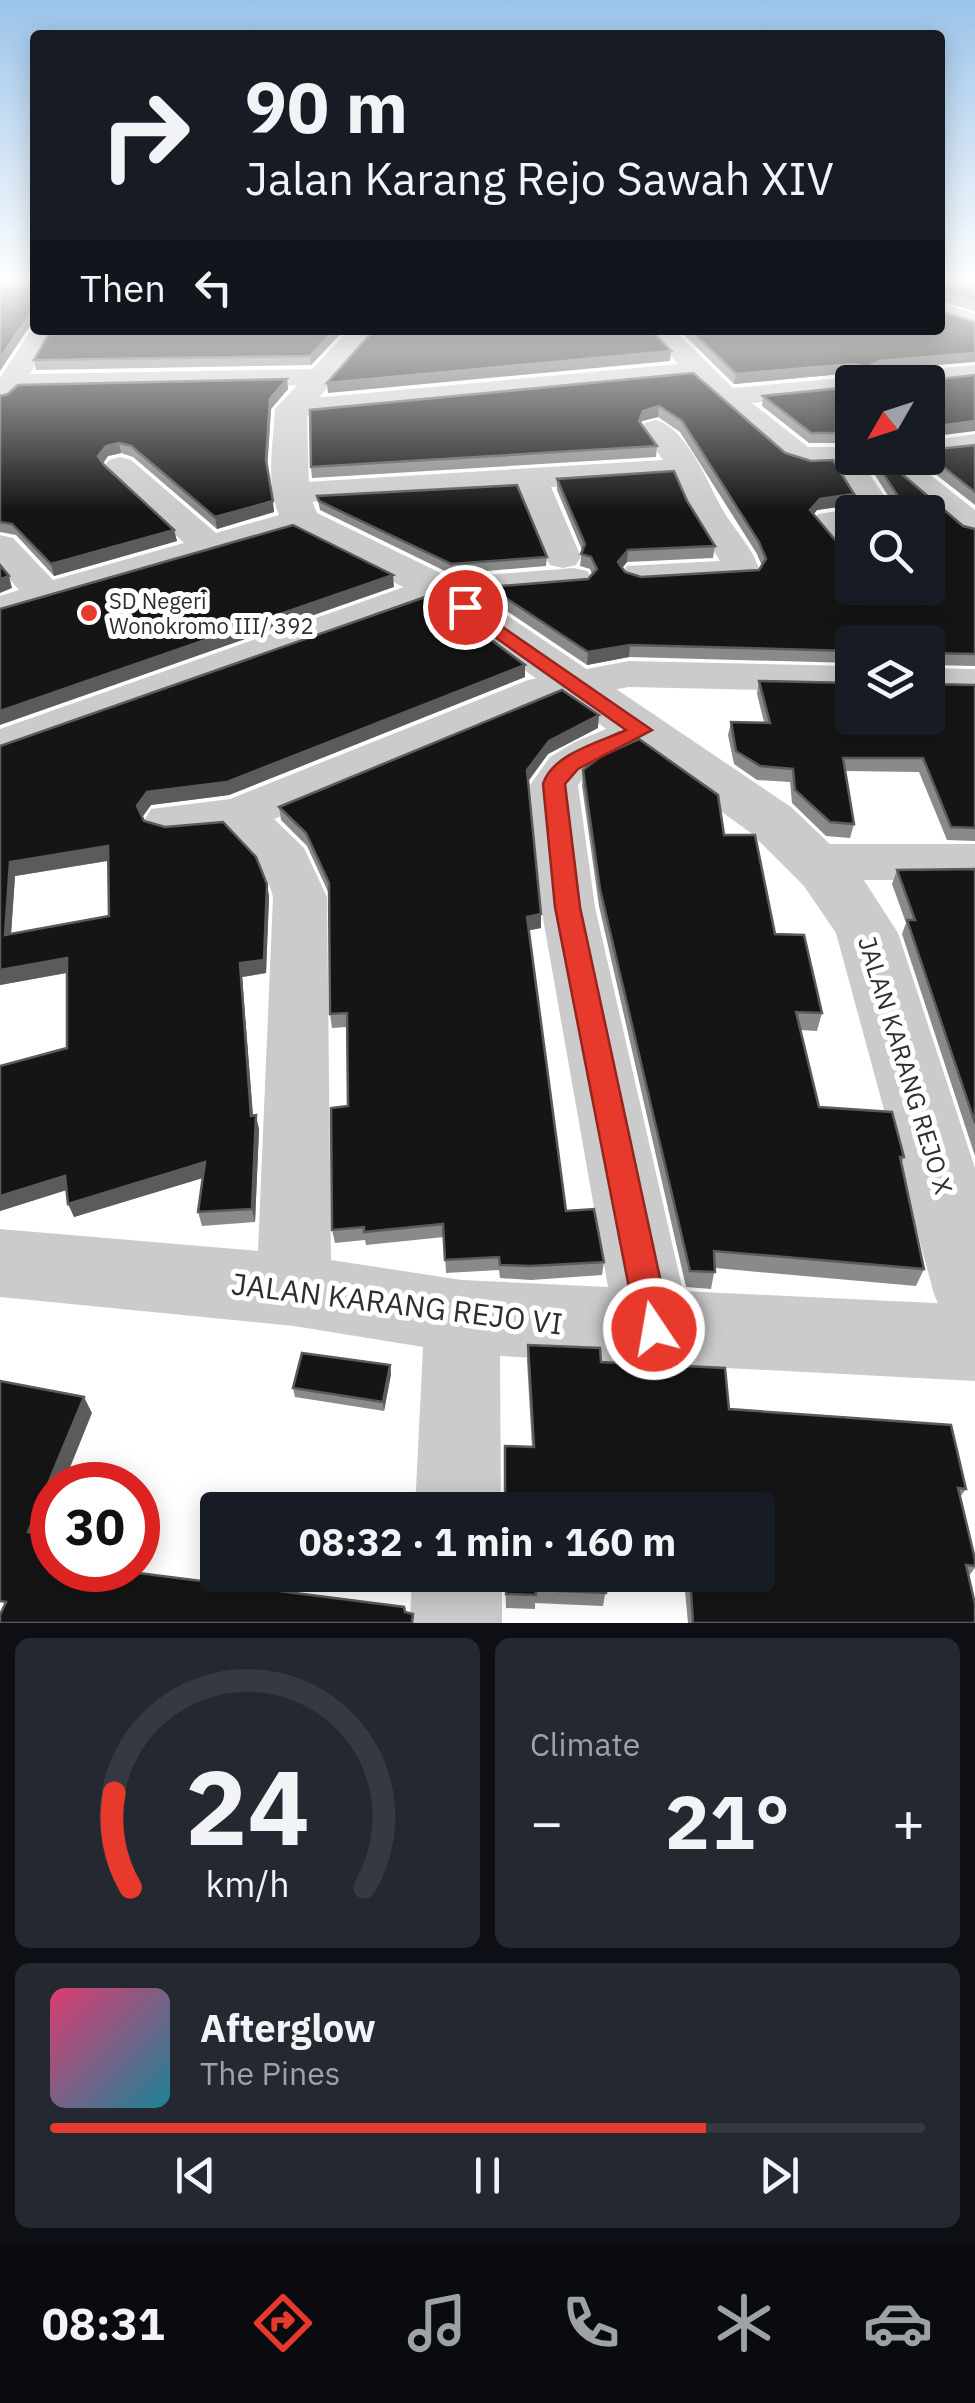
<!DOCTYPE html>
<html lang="en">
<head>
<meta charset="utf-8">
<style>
  :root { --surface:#171b24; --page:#242831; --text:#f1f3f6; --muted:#9ea1a6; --line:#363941; --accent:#e8392d }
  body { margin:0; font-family:"IBM Plex Sans",sans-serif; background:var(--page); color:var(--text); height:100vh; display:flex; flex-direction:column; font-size:38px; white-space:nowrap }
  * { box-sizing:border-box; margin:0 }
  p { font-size:32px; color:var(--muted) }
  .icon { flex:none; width:55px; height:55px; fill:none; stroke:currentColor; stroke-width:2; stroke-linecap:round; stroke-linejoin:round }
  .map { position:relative; height:1623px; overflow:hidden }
  .panel { display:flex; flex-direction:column; gap:15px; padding:15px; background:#0d0f14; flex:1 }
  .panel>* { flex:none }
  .banner { position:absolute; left:30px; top:30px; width:915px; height:305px; border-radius:10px; box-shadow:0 5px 25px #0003; background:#171b24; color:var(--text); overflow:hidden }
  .needle { width:65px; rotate:231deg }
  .controls { position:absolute; left:835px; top:365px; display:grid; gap:20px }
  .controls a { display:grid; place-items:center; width:110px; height:110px; border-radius:10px; background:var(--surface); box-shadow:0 5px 25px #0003; font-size:50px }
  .speed { position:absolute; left:30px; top:1462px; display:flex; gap:20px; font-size:50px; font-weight:700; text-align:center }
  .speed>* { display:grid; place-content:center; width:130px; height:130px; border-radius:50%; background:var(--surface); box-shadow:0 5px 25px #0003; line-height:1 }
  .speed .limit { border:15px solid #d22; background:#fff; color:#111 }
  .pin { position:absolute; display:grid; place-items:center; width:85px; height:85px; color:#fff; margin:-42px; border:5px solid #fff; border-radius:50%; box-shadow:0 2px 10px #0007 }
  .me { position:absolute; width:110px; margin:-55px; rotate:348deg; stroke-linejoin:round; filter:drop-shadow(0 0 8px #0008) }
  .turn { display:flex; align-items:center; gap:35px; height:210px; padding:0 50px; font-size:45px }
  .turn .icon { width:130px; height:130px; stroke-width:2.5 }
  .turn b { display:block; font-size:70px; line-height:85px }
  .then { display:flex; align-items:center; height:95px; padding:0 50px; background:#0003; gap:20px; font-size:38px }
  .big { font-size:75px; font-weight:700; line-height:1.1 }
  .panel .widget { flex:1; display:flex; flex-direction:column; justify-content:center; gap:15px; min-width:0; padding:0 35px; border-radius:15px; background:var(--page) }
  .panel .dial { align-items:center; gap:0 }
  .dial svg { height:260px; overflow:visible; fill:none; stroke:var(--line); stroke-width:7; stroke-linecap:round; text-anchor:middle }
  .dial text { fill:var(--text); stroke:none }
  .song { display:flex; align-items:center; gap:30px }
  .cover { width:120px; height:120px; border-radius:15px; background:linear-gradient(135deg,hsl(340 70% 55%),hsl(190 70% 35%)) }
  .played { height:10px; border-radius:5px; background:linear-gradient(90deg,var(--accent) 75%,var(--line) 75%) }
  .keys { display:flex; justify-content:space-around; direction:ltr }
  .heat { display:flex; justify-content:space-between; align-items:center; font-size:55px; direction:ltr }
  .panel .tiles { flex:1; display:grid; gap:15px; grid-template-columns:1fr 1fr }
  .widget:last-child { grid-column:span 2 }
  .trip { position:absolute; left:200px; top:1492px; width:575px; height:100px; border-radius:10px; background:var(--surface); box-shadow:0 5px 25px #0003; font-weight:700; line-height:100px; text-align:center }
  .tabs { display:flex; height:160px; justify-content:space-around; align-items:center; background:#090b0e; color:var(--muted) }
  .tabs .icon { width:70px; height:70px }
  .tabs .active { color:var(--accent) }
  .tabs b { font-size:45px; color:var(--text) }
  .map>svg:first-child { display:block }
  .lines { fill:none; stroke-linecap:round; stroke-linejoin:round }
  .minor { fill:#cbcbcb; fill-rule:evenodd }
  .tertiary { fill:#cbcbcb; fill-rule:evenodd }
  .wall { fill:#8a8a8a; fill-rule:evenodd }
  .shaded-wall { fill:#5b5b5b }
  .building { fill:#151515; stroke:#5b5b5b; stroke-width:2.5; fill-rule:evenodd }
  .route { fill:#e8392d; stroke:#97251d; stroke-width:2.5 }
  .poi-dot { fill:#e8392d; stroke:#fff; stroke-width:4 }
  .labels { text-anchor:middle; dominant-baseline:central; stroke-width:10; stroke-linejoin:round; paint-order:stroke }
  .far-poi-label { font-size:22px; fill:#2e2e2e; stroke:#fff; text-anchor:start }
  .street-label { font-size:25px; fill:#2e2e2e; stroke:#fff }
  .near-street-label { font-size:30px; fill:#2e2e2e; stroke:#fff }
</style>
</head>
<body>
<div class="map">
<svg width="975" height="1623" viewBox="0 0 975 1623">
  <rect width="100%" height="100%" fill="#fff"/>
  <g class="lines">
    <!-- minor -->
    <g class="minor">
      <polygon points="940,303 975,314 975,330 940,318"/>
      <polygon points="35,324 35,330 55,330 30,374 317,369 331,377 317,385 19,391 10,401 0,404 0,378"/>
      <polygon points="647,330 674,330 733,388 852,377 862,379 864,382 852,382 852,393 752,403 808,447 852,447 852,458 868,458 863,464 895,512 852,512 852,558 839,555 812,521 818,514 858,508 833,467 810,468 786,461 693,379 291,418 281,415 276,409 281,403 291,400 678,364"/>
      <polygon points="975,365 975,381 928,386 928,382 864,382 878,374"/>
      <path d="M656 420C687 428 709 486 724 512 736 532 754 549 760 572L754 580 640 585 627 582 621 574 627 566 720 561 689 511 675 478 551 487 581 557 576 565 563 568 550 565 545 557 519 490 290 503 278 500 273 493 278 486 290 483 663 460 641 429 645 423Z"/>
      <polygon points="975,434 975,452 920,458 928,458 928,441"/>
      <polygon points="120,457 131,460 216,533 300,509 312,513 318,520 312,527 0,620 0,596 19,590 0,568 0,535 13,538 53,580 184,543 109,474 104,467 109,460"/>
      <polygon points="874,458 909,458 975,510 975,538 962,535"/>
      <polygon points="574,568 587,571 593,579 587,587 443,599 0,759 0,729 424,580"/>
      <path d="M629 661 852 666V692L629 687 554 700 274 819 304 848 327 897 331 1260 462 1280 608 1287 541 907 530 785 550 757 575 742 625 721 641 717 657 721 664 731C645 758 600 758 578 785L595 907 683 1291 975 1305V1381L500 1356 501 1510H415L423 1347 294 1326 0 1297V1229L258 1251 273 897C266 867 249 852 227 832L169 837 151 833 144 821 151 809 230 799 528 680Z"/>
      <polygon points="928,668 975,669 975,695 928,694"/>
      <polygon points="819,844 975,844 975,880 819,880 800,875 793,862 800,849"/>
      <polygon points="412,1575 502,1575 502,1623 410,1623"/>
    </g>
    <!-- tertiary -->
    <path class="tertiary" d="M349 330H378L307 411 309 493 317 513 453 579 791 807 858 871 898 933 975 1168V1333L946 1322 934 1294 836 933 804 886 751 833 423 597 286 528C263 494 273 448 275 409Z"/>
  </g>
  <!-- wall -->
  <g class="wall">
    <polygon points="940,282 975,282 975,311 940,301"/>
    <polygon points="51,330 344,330 311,365 36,370 34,360"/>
    <polygon points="679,330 940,330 867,376 975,431 861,376 852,373 734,384"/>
    <polygon points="693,373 785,453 852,505 817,510 814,514 852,588 928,512 856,512 858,504 892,502 868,464 869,458 883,458 963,526 975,529 975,666 929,665 929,684 975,685 975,841 947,840 919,772 845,771 854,824 850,838 826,836 792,803 790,782 757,780 734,764 728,735 731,722 764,722 757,694 759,681 928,718 852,642 852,663 629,657 587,665 489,599 489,587 588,579 592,574 590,569 580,566 582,550 557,490 557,479 687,501 715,546 713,558 627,562 622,568 625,572 641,577 759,570 762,566 757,554 680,432 658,417 642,421 641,424 657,446 656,457 312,478 311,467"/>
    <polygon points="287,379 288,389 271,409 267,469 274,512 217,529 133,457 121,453 108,456 103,464 174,530 177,541 54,576 16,535 0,532 0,396"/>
    <polygon points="852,387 852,445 852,443 809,443 762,406 763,396"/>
    <polygon points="975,445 975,505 920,462 921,458 928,458 928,450"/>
    <polygon points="317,496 547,557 546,566 451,574 320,510"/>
    <path d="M525 677 229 795 151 805 142 817 144 821 267 884 269 897 266 973 242 977 253 1115 259 1129 255 1222 202 1226 198 1212 203 1178 74 1217 66 1190 0 1211V1066L67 1048V973L0 985V747ZM108 861 109 916 11 934 15 876Z"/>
    <polygon points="598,728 548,754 528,781 541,928 529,930 566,1211 604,1262 602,1275 531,1280 500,1278 499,1270 446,1273 444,1237 366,1245 365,1240 335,1243 332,1230 348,1106 347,1027 332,1028 330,1014 329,894 307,846 281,820 279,807"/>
    <polygon points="583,770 724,835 775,934 822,1013 817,1031 800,1030 819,1107 904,1157 901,1165 924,1269 916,1286 715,1268 711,1289 686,1287 599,906 582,786"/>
    <polygon points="975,869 975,1156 902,934 906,923 892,884 897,870"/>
    <polygon points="528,1345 601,1362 729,1409 966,1489 960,1497 975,1559 975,1568 968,1577 975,1623 688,1623 685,1591 606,1589 603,1606 535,1603 535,1609 506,1608 505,1575 758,1575 505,1495 532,1447 527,1361"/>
    <polygon points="390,1365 391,1374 384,1411 295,1397 293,1388"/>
  </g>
  <!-- shaded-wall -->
  <g class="shaded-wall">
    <polygon points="32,311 34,320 0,371 0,358"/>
    <polygon points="334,330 344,330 311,365 310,356"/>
    <polygon points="671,351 670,361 328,393 327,383"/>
    <polygon points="975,353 975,362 878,370 865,377 867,367 880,361"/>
    <polygon points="854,364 852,373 734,384 736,374"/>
    <polygon points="287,379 288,389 271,409 267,471 266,460 270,399"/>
    <polygon points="659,406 658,417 642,421 638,431 639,421 643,411"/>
    <polygon points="975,421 975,431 928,437 930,427"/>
    <polygon points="119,443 121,453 108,456 100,467 98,456 106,446"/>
    <polygon points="854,494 852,505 817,510 808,521 810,510 820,499"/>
    <polygon points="273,501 274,512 217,529 215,517"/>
    <polygon points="174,530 177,541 54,576 51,564"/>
    <polygon points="628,550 627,562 617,574 618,562"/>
    <polygon points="393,575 394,587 0,725 0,711"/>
    <polygon points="9,576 12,588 0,593 0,579"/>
    <polygon points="630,645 629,657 587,665 588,652"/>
    <polygon points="525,665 525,677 229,795 151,805 141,819 137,806 147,792"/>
    <polygon points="599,715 598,728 548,754 527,783 527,770 549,741"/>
    <polygon points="108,846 112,860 15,876 10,949 5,935 10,862"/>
    <polygon points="267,884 269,897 266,973 242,977 254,1129 251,1116 240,963"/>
    <polygon points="541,914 541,928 526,931 527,917"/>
    <polygon points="67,958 71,972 0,985 0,970"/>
    <polygon points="256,1115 259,1129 255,1222 252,1209"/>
    <polygon points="205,1162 209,1176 74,1217 68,1204"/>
    <polygon points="65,1176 70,1189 0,1211 0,1196"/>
    <polygon points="390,1365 391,1374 384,1411 383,1402"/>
    <polygon points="84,1397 92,1413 63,1485 52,1485 52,1510 38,1546 28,1532"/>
  </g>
  <!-- building -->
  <g class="building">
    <polygon points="0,282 35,282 35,315 32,311 0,358"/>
    <polygon points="940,282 975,282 975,301 940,291"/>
    <polygon points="940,311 975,322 975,353 880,361 867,367 854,364 736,374 690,330 940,330"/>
    <polygon points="51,330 334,330 310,356 34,360"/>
    <polygon points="374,330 651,330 671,351 327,383"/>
    <polygon points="693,373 785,453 811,461 833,460 854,494 820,499 810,510 841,547 852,550 852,588 928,588 928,512 858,512 858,504 901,501 873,458 883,458 963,526 975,529 975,654 929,653 929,684 975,685 975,828 951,827 923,758 843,758 854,824 830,822 795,790 793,769 760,766 736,751 731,722 770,723 759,681 852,683 852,718 928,718 928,642 852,642 852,651 630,645 588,652 489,587 588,579 597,569 591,557 581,554 585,544 557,479 674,471 687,501 715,546 628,550 618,562 625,572 641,577 759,570 766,559 759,542 682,421 659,406 643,411 639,421 657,446 311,467 310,410"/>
    <polygon points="975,375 975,421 930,427 928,440 928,382 856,382 858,376 927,376 931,380"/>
    <polygon points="287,379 270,399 266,460 273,501 215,517 131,446 119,443 106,446 98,456 104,465 174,530 51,564 12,524 0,522 0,396 8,394 18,385"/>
    <polygon points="852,387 852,433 811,433 763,396"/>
    <polygon points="975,445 975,492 928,455 928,450"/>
    <polygon points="517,485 547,557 451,564 319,501 317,496"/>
    <polygon points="293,525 393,575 0,711 0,609"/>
    <polygon points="0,565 9,576 0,579"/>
    <path d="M431 595 525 665 227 782 147 792 137 806 144 821 165 827 223 822 256 857 267 884 264 960 240 963 251 1116 256 1115 252 1209 198 1212 205 1162 68 1204 65 1176 0 1196V1066L67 1048V958L0 970V746ZM108 846 109 916 5 935 10 862Z"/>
    <polygon points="562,690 599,715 549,741 527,770 541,914 527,917 566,1211 594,1209 604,1262 531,1266 500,1265 499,1257 445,1260 443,1224 364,1232 364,1227 332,1230 331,1108 348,1106 347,1013 330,1014 329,883 306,833 279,807"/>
    <polygon points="639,739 718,795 724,835 755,835 775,934 804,935 822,1013 796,1012 819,1107 892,1112 904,1157 900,1157 924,1269 714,1251 715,1272 690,1271 600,889 583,770 601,756"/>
    <polygon points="975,869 975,1123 907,920 915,920 897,870"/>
    <polygon points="528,1345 600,1348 601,1362 725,1368 729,1409 951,1425 966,1489 958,1488 975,1559 975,1566 966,1565 975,1604 975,1623 693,1623 690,1577 605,1575 606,1593 536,1590 536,1595 506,1594 506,1575 758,1575 758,1510 488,1510 488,1499 505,1495 505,1446 534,1447"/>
    <polygon points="302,1353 390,1365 383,1402 293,1388"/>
    <polygon points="0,1381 84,1397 28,1532 52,1537 52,1570 115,1570 404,1607 405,1612 413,1614 412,1623 0,1623 0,1615 6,1602 0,1601"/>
  </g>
  <!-- sky -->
  <linearGradient id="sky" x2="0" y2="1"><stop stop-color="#9bc3ea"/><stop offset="0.55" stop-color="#fff"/><stop offset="1" stop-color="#fff" stop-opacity="0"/></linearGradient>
  <rect width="975" height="510" fill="url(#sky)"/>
  <!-- route -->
  <path class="route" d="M465 601 652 730 578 769 565 784 580 907 671 1329 666 1341 654 1346 642 1341 637 1329 555 907 543 784C552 754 600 742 626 730L458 611V603Z"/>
  <!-- markers -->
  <circle class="poi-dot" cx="89" cy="613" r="10"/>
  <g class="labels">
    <!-- far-poi labels -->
    <g class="far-poi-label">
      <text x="109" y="600">SD Negeri<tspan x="109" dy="25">Wonokromo III/ 392</tspan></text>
    </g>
    <!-- street labels -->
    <g class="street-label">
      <text transform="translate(906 1065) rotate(73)">JALAN KARANG REJO X</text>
    </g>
    <!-- near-street labels -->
    <g class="near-street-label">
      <text transform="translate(397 1303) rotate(7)">JALAN KARANG REJO VI</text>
    </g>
  </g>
</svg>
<div class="controls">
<a><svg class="needle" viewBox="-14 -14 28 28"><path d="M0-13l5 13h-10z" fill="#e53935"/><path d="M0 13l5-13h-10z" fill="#9ea1a6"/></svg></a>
<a><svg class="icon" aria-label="search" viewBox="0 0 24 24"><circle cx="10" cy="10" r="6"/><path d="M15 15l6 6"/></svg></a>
<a><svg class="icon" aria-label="layers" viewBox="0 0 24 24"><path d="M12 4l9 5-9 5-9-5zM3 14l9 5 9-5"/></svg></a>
</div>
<div class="speed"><div class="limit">30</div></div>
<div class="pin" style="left:465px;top:607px;background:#d93025"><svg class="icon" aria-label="arrive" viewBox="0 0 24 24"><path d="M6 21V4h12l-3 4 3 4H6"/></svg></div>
<svg class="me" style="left:654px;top:1329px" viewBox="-20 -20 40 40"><circle r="17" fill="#e8392d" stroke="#fff" stroke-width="3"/><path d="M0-11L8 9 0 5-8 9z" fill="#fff"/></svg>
<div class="trip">08:32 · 1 min · 160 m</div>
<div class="banner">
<div class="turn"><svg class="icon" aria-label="right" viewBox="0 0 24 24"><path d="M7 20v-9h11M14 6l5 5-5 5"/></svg><div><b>90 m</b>Jalan Karang Rejo Sawah XIV</div></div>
<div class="then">Then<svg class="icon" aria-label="left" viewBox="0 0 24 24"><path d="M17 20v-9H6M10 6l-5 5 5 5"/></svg></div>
</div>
</div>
<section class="panel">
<div class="tiles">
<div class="widget dial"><svg viewBox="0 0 100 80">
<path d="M14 69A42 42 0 1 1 86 69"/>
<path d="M14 69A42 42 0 0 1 9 40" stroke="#e8392d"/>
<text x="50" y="56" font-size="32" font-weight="700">24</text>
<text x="50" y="72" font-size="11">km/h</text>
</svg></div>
<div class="widget"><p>Climate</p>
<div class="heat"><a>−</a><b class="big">21°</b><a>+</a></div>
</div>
<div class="widget">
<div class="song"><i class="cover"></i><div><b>Afterglow</b><p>The Pines</p></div></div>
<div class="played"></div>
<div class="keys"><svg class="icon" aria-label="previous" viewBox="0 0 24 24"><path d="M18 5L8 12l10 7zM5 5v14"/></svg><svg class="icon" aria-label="pause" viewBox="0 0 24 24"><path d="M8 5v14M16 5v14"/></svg><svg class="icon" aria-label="next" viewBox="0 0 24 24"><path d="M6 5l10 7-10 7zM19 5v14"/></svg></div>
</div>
</div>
</section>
<nav class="tabs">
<b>08:31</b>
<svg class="icon active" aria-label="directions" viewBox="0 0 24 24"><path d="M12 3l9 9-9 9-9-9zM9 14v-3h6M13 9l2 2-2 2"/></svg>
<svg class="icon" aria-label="music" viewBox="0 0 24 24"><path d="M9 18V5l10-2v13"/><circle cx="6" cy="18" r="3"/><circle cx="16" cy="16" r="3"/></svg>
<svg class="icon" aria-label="phone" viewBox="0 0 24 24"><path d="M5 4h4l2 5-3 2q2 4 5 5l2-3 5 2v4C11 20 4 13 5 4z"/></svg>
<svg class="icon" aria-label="climate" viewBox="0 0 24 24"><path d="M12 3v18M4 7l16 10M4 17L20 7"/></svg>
<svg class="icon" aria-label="car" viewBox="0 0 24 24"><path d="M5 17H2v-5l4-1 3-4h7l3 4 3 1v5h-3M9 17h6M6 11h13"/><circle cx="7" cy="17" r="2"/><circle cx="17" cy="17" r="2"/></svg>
</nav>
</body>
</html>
